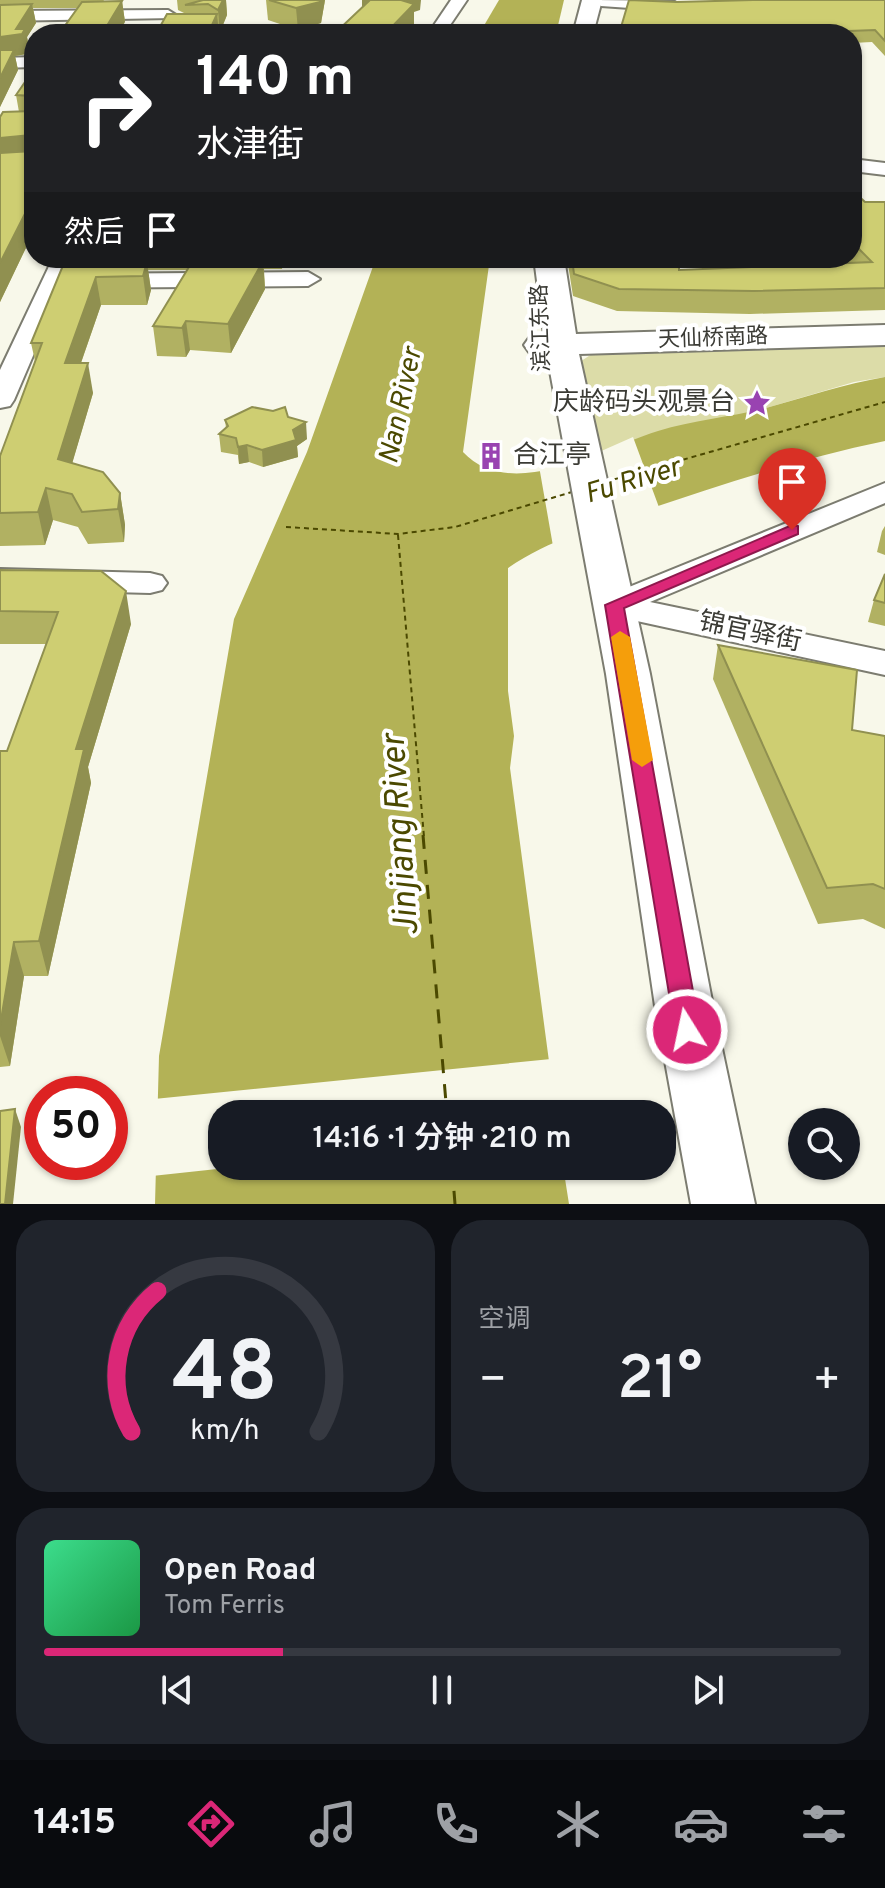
<!DOCTYPE html>
<html lang="zh">
<head>
<meta charset="utf-8">
<style>
  :root { --surface:#171b24; --page:#20242c; --text:#f1f3f6; --muted:#9ea1a6; --line:#363941; --accent:#db2777 }
  body { margin:0; font-family:Overpass,"Noto Sans SC",sans-serif; background:var(--page); color:var(--text); height:100vh; display:flex; flex-direction:column; font-size:30px; white-space:nowrap }
  * { box-sizing:border-box; margin:0 }
  p { font-size:26px; color:var(--muted) }
  .icon { flex:none; width:44px; height:44px; fill:none; stroke:currentColor; stroke-width:2; stroke-linecap:round; stroke-linejoin:round }
  .map { position:relative; height:1204px; overflow:hidden }
  .side { display:flex; flex-direction:column; gap:16px; padding:16px; background:#0d0f14; flex:1 }
  .side>* { flex:none }
  .hud { position:absolute; left:24px; top:24px; width:838px; height:244px; border-radius:32px; box-shadow:0 2px 6px #0004; background:#202124; color:#fff; overflow:hidden }
  .fabs { position:absolute; left:788px; top:1108px; display:grid; gap:16px }
  .fabs a { display:grid; place-items:center; width:72px; height:72px; border-radius:50%; background:var(--surface); box-shadow:0 2px 6px #0004; font-size:40px }
  .speed { position:absolute; left:24px; top:1076px; display:flex; gap:16px; font-size:40px; font-weight:700; text-align:center }
  .speed>* { display:grid; place-content:center; width:104px; height:104px; border-radius:50%; background:var(--surface); box-shadow:0 2px 6px #0004; line-height:1 }
  .speed .limit { border:12px solid #d22; background:#fff; color:#111 }
  .pin { position:absolute; display:grid; place-items:center; width:68px; height:68px; color:#fff; margin:-82px -34px; border-radius:50% 50% 50% 0; rotate:-45deg; box-shadow:0 0 8px #0007 }
  .pin .icon { rotate:45deg }
  .me { position:absolute; width:88px; margin:-44px; rotate:350deg; stroke-linejoin:round; filter:drop-shadow(0 0 6px #0008) }
  .turn { display:flex; align-items:center; gap:28px; height:168px; padding:0 40px; font-size:36px }
  .turn .icon { width:104px; height:104px; stroke-width:2.5 }
  .turn b { display:block; font-size:56px; line-height:68px }
  .then { display:flex; align-items:center; height:76px; padding:0 40px; background:#0003; gap:16px; font-size:30px }
  .big { font-size:60px; font-weight:600; line-height:1.1 }
  .side .widget { flex:1; display:flex; flex-direction:column; justify-content:center; gap:12px; min-width:0; padding:0 28px; border-radius:32px; background:var(--page) }
  .side .dial { align-items:center; gap:0 }
  .dial svg { height:208px; overflow:visible; fill:none; stroke:var(--line); stroke-width:7; stroke-linecap:round; text-anchor:middle }
  .dial text { fill:var(--text); stroke:none }
  .song { display:flex; align-items:center; gap:24px }
  .cover { width:96px; height:96px; border-radius:12px; background:linear-gradient(135deg,hsl(150 70% 55%),hsl(140 70% 35%)) }
  .played { height:8px; border-radius:4px; background:linear-gradient(90deg,var(--accent) 30%,var(--line) 30%) }
  .keys { display:flex; justify-content:space-around; direction:ltr }
  .heat { display:flex; justify-content:space-between; align-items:center; font-size:44px; direction:ltr }
  .side .tiles { flex:1; display:grid; gap:16px; grid-template-columns:1fr 1fr }
  .widget:last-child { grid-column:span 2 }
  .trip { position:absolute; left:208px; top:1100px; width:468px; height:80px; border-radius:32px; background:var(--surface); box-shadow:0 2px 6px #0004; font-weight:600; line-height:80px; text-align:center }
  .dock { display:flex; height:128px; justify-content:space-around; align-items:center; background:#090b0e; color:var(--muted) }
  .dock .icon { width:56px; height:56px }
  .dock .selected { color:var(--accent) }
  .dock b { font-size:36px; color:var(--text) }
  .map>svg:first-child { display:block }
  .green { fill:#dcdca8 }
  .water { fill:#b3b256 }
  .pier { fill:#f8f8ea }
  .lines { fill:none; stroke-linecap:round; stroke-linejoin:round }
  .ferry-far1 { stroke:#4b4900; stroke-width:2; stroke-dasharray:5 4; stroke-linecap:butt }
  .ferry { stroke:#4b4900; stroke-width:3; stroke-dasharray:14 11; stroke-linecap:butt }
  .minor-casing { stroke:#7c7c70; stroke-width:4 }
  .major-casing { stroke:#7c7c70; stroke-width:4 }
  .minor { fill:#fff; fill-rule:evenodd }
  .major { fill:#fff; fill-rule:evenodd }
  .wall { fill:#b1b162 }
  .shaded-wall { fill:#909050 }
  .building { fill:#cece72; stroke:#909050; stroke-width:2 }
  .route { fill:#db2777; stroke:#8e194d; stroke-width:2 }
  .slow { fill:#f59e0b }
  .labels { text-anchor:middle; dominant-baseline:central; stroke-width:8; stroke-linejoin:round; paint-order:stroke }
  .far-street-label { font-size:22px; fill:#3b3b35; stroke:#fff }
  .poi-label { font-size:26px; fill:#3b3b35; stroke:#fff; text-anchor:end }
  .street-label { font-size:26px; fill:#3b3b35; stroke:#fff }
  .water-label { font-size:28px; font-style:italic; fill:#4b4900; stroke:#fff }
  .near-water-label { font-size:34px; font-style:italic; fill:#4b4900; stroke:#fff }
</style>
</head>
<body>
<div class="map">
<svg width="885" height="1204" viewBox="0 0 885 1204">
  <rect width="100%" height="100%" fill="#f8f8ea"/>
  <!-- green -->
  <polygon class="green" points="885,341 885,377 854,382 591,460 566,371 598,350"/>
  <!-- water -->
  <g class="water">
    <polygon points="499,0 564,0 556,34 479,34"/>
    <path d="M376 258H490L463 452C511 504 606 447 658 431 693 420 731 417 766 408 806 397 844 384 885 377V441C802 458 723 484 643 511 595 528 550 539 508 568V691L514 736 510 768 556 1114H222V1166H563L569 1204H155L159 1056 234 619 307 452Z"/>
  </g>
  <!-- pier -->
  <g class="pier">
    <polygon points="633,437 660,510 553,546 539,466 590,456"/>
    <polygon points="551,1059 560,1114 222,1114 222,1166 245,1166 152,1176 154,1099"/>
  </g>
  <g class="lines">
    <!-- ferry-far1 -->
    <g class="ferry-far1">
      <polyline points="605,482 885,402"/>
      <polyline points="286,527 398,534 455,527 572,492"/>
      <polyline points="398,535 424,837"/>
    </g>
    <!-- ferry -->
    <g class="ferry">
      <polyline points="423,835 447,1114"/>
      <polyline points="452,1166 455,1204"/>
    </g>
    <!-- minor casing -->
    <g class="minor-casing">
      <g id="minor">
        <polygon points="451,0 467,0 444,34 428,34"/>
        <polygon points="594,0 673,1 681,6 673,11 601,6"/>
        <polygon points="168,10 176,15 174,18 0,21 0,11"/>
        <polygon points="34,57 34,67 0,68 0,58"/>
        <polygon points="852,159 885,163 885,175 852,171"/>
        <polygon points="53,258 71,258 74,262 69,274 308,272 320,279 308,286 62,288 14,400 10,406 0,408 0,370"/>
        <polygon points="885,483 885,503 650,602 885,651 885,675 614,616 602,612 597,605 602,598"/>
        <polygon points="0,569 150,573 162,576 167,583 162,590 150,593 0,589"/>
      </g>
    </g>
    <!-- major casing -->
    <g class="major-casing">
      <g id="major">
        <polygon points="582,0 602,0 593,34 573,34"/>
        <polygon points="534,258 564,258 576,334 885,325 885,345 579,354 650,674 713,1006 755,1204 691,1204 655,1006 606,674 547,355 529,352 524,345 529,338 544,335"/>
      </g>
    </g>
    <!-- minor -->
    <use href="#minor" class="minor"/>
    <!-- major -->
    <use href="#major" class="major"/>
  </g>
  <!-- wall -->
  <g class="wall">
    <polygon points="0,0 104,0 103,2 122,1 125,22 78,8 33,8 36,23 27,37 29,48 26,54 15,56 18,70 0,107"/>
    <polygon points="177,0 226,0 227,15 220,32 218,30 219,34 186,14 178,10"/>
    <polygon points="266,0 325,0 321,23 298,30 268,20"/>
    <polygon points="885,0 885,56 872,42 852,43 852,34 619,34 677,2"/>
    <polygon points="34,69 34,231 0,302 0,117 19,112 16,95"/>
    <polygon points="852,190 865,202 885,202 885,310 750,314 617,311 573,296 567,258 669,258 670,266 679,270 848,263 843,258 852,258"/>
    <polygon points="71,258 217,258 216,262 217,262 217,258 284,258 282,269 264,269 265,289 231,353 190,350 186,357 157,356 153,326 187,270 148,270 151,290 147,305 101,305 81,363 93,393 72,463 120,493 125,525 124,542 88,544 78,527 53,520 45,545 0,546 0,456 35,361 31,343 72,263"/>
    <polygon points="288,417 307,439 297,446 298,457 263,467 249,462 239,464 238,455 221,452 219,434 226,428 225,420"/>
    <polygon points="885,526 885,555 877,552 882,531"/>
    <polygon points="0,570 131,624 88,767 91,783 48,976 24,976 10,1066 0,1067 0,751 7,751 46,644 0,644"/>
    <polygon points="885,574 885,626 868,622 874,600"/>
    <polygon points="718,645 852,730 885,736 885,929 863,919 818,924 713,679"/>
  </g>
  <!-- shaded-wall -->
  <g class="shaded-wall">
    <polygon points="223,0 226,0 227,15 220,32 218,10"/>
    <polygon points="320,0 325,0 321,23 298,30 296,8"/>
    <polygon points="362,0 386,0 362,11"/>
    <polygon points="391,0 421,0 420,10 414,12 414,25 405,34 385,34"/>
    <polygon points="122,1 125,22 118,34 102,34"/>
    <polygon points="32,4 36,23 27,37 29,48 26,54 15,56 18,70 0,107 0,37 16,29"/>
    <polygon points="217,14 219,34 208,34"/>
    <polygon points="30,135 34,159 0,163 0,138"/>
    <polygon points="34,196 34,231 0,302 0,263"/>
    <polygon points="263,261 265,289 231,353 228,324"/>
    <polygon points="147,262 151,290 147,305 143,276"/>
    <polygon points="96,277 101,305 70,394 65,363"/>
    <polygon points="186,321 190,350 186,357 182,328"/>
    <polygon points="88,363 93,393 64,491 58,459"/>
    <polygon points="306,422 307,439 297,446 298,457 263,467 262,450"/>
    <polygon points="247,445 249,462 239,464 238,447"/>
    <polygon points="46,488 53,520 45,545 38,512"/>
    <polygon points="120,493 125,525 124,542 118,509"/>
    <polygon points="126,591 131,624 88,767 91,783 48,976 39,941 76,749"/>
    <polygon points="14,942 24,976 10,1066 0,1036 0,1026"/>
    <polygon points="15,1109 21,1127 13,1204 5,1204"/>
  </g>
  <!-- building -->
  <g class="building">
    <polygon points="203,0 223,0 218,10 208,4 185,5"/>
    <polygon points="269,0 320,0 320,2 296,8"/>
    <polygon points="370,0 401,0 414,4 385,34 334,34"/>
    <polygon points="629,0 677,2 753,0 885,0 885,41 875,30 824,32 827,34 731,34 729,31 677,34 619,34"/>
    <polygon points="122,1 102,34 59,34 82,2"/>
    <polygon points="32,4 16,29 25,29 22,34 0,37 0,5"/>
    <polygon points="167,14 217,14 208,34 156,34"/>
    <polygon points="0,50 14,50 0,78"/>
    <polygon points="34,69 34,196 0,263 0,153 32,151 30,135 0,138 0,117 3,112 32,111 32,96 16,95"/>
    <polygon points="852,190 865,202 885,202 885,288 753,291 619,289 574,274 572,258 669,258 670,266 679,266 679,270 872,262 852,242"/>
    <polygon points="263,261 228,324 186,321 182,328 153,326 192,262"/>
    <polygon points="147,262 143,276 96,277 65,363 88,363 58,459 103,472 120,493 118,509 82,512 72,494 46,488 38,512 0,513 0,456 42,343 31,343 64,263"/>
    <polygon points="252,407 273,411 285,407 288,417 306,422 293,430 296,440 262,450 247,445 238,447 236,438 219,434 228,426 225,420"/>
    <polygon points="0,570 101,571 126,591 76,749 84,749 39,941 14,942 0,1026 0,751 7,751 58,612 0,611"/>
    <polygon points="885,574 885,603 874,600"/>
    <polygon points="718,645 857,670 852,730 885,736 885,889 873,884 827,888"/>
    <polygon points="15,1109 5,1204 0,1204 0,1111"/>
  </g>
  <!-- route -->
  <polygon class="route" points="792,525 798,526 798,534 624,608 700,1030 696,1038 687,1041 679,1038 675,1030 605,605"/>
  <!-- slow -->
  <polygon class="slow" points="620,631 630,637 653,760 642,767 632,760 611,637"/>
  <!-- icons -->
  <defs>
    <g id="sight-bare" transform="scale(2.16)"><path d="M0-6L1.8-2.2L6-1.7L2.9 1.2L3.7 5.4L0 3.3L-3.7 5.4L-2.9 1.2L-6-1.7L-1.8-2.2Z" fill="#9943b1" stroke="#fff" stroke-width="2.5" paint-order="stroke"/></g>
    <g id="building-bare" transform="scale(2.16)"><path d="M-4-6H4V6H1V3H-1V6H-4ZM-2.5-4.3h1.7v1.8h-1.7ZM.8-4.3h1.7v1.8H.8ZM-2.5-1h1.7V.8h-1.7ZM.8-1h1.7V.8H.8Z" fill="#9943b1" stroke="#fff" stroke-width="2.5" paint-order="stroke"/></g>
  </defs>
  <g fill-rule="evenodd">
    <use href="#sight-bare" x="757" y="403"/>
    <use href="#building-bare" x="491" y="456"/>
  </g>
  <g class="labels">
    <!-- far-street labels -->
    <g class="far-street-label">
      <text transform="translate(542 328) rotate(-92)">滨江东路</text>
      <text transform="translate(713 339) rotate(-2)">天仙桥南路</text>
    </g>
    <!-- poi labels -->
    <g class="poi-label">
      <text x="735" y="403">庆龄码头观景台</text>
      <text x="513" y="456" text-anchor="start">合江亭</text>
    </g>
    <!-- street labels -->
    <g class="street-label">
      <text transform="translate(750 633) rotate(12)">锦官驿街</text>
    </g>
    <!-- water labels -->
    <g class="water-label">
      <text transform="translate(402 406) rotate(-78)">Nan River</text>
      <text transform="translate(633 482) rotate(-17)">Fu River</text>
    </g>
    <!-- near-water labels -->
    <g class="near-water-label">
      <text transform="translate(402 835) rotate(-94)">Jinjiang River</text>
    </g>
  </g>
</svg>
<div class="fabs">
<a><svg class="icon" aria-label="search" viewBox="0 0 24 24"><circle cx="10" cy="10" r="6"/><path d="M15 15l6 6"/></svg></a>
</div>
<div class="speed"><div class="limit">50</div></div>
<div class="pin" style="left:792px;top:530px;background:#d93025"><svg class="icon" aria-label="arrive" viewBox="0 0 24 24"><path d="M6 21V4h12l-3 4 3 4H6"/></svg></div>
<svg class="me" style="left:687px;top:1030px" viewBox="-20 -20 40 40"><circle r="17" fill="#db2777" stroke="#fff" stroke-width="3"/><path d="M0-11L8 9 0 5-8 9z" fill="#fff"/></svg>
<div class="trip">14:16 · 1 分钟 · 210 m</div>
<div class="hud">
<div class="turn"><svg class="icon" aria-label="right" viewBox="0 0 24 24"><path d="M7 20v-9h11M14 6l5 5-5 5"/></svg><div><b>140 m</b>水津街</div></div>
<div class="then">然后<svg class="icon" aria-label="arrive" viewBox="0 0 24 24"><path d="M6 21V4h12l-3 4 3 4H6"/></svg></div>
</div>
</div>
<section class="side">
<div class="tiles">
<div class="widget dial"><svg viewBox="0 0 100 80">
<path d="M14 69A42 42 0 1 1 86 69"/>
<path d="M14 69A42 42 0 0 1 24 15" stroke="#db2777"/>
<text x="50" y="56" font-size="32" font-weight="700">48</text>
<text x="50" y="72" font-size="11">km/h</text>
</svg></div>
<div class="widget"><p>空调</p>
<div class="heat"><a>−</a><b class="big">21°</b><a>+</a></div>
</div>
<div class="widget">
<div class="song"><i class="cover"></i><div><b>Open Road</b><p>Tom Ferris</p></div></div>
<div class="played"></div>
<div class="keys"><svg class="icon" aria-label="previous" viewBox="0 0 24 24"><path d="M18 5L8 12l10 7zM5 5v14"/></svg><svg class="icon" aria-label="pause" viewBox="0 0 24 24"><path d="M8 5v14M16 5v14"/></svg><svg class="icon" aria-label="next" viewBox="0 0 24 24"><path d="M6 5l10 7-10 7zM19 5v14"/></svg></div>
</div>
</div>
</section>
<nav class="dock">
<b>14:15</b>
<svg class="icon selected" aria-label="directions" viewBox="0 0 24 24"><path d="M12 3l9 9-9 9-9-9zM9 14v-3h6M13 9l2 2-2 2"/></svg>
<svg class="icon" aria-label="music" viewBox="0 0 24 24"><path d="M9 18V5l10-2v13"/><circle cx="6" cy="18" r="3"/><circle cx="16" cy="16" r="3"/></svg>
<svg class="icon" aria-label="phone" viewBox="0 0 24 24"><path d="M5 4h4l2 5-3 2q2 4 5 5l2-3 5 2v4C11 20 4 13 5 4z"/></svg>
<svg class="icon" aria-label="climate" viewBox="0 0 24 24"><path d="M12 3v18M4 7l16 10M4 17L20 7"/></svg>
<svg class="icon" aria-label="car" viewBox="0 0 24 24"><path d="M5 17H2v-5l4-1 3-4h7l3 4 3 1v5h-3M9 17h6M6 11h13"/><circle cx="7" cy="17" r="2"/><circle cx="17" cy="17" r="2"/></svg>
<svg class="icon" aria-label="filters" viewBox="0 0 24 24"><path d="M4 7h16M4 17h16"/><circle cx="9" cy="7" r="2"/><circle cx="15" cy="17" r="2"/></svg>
</nav>
</body>
</html>
